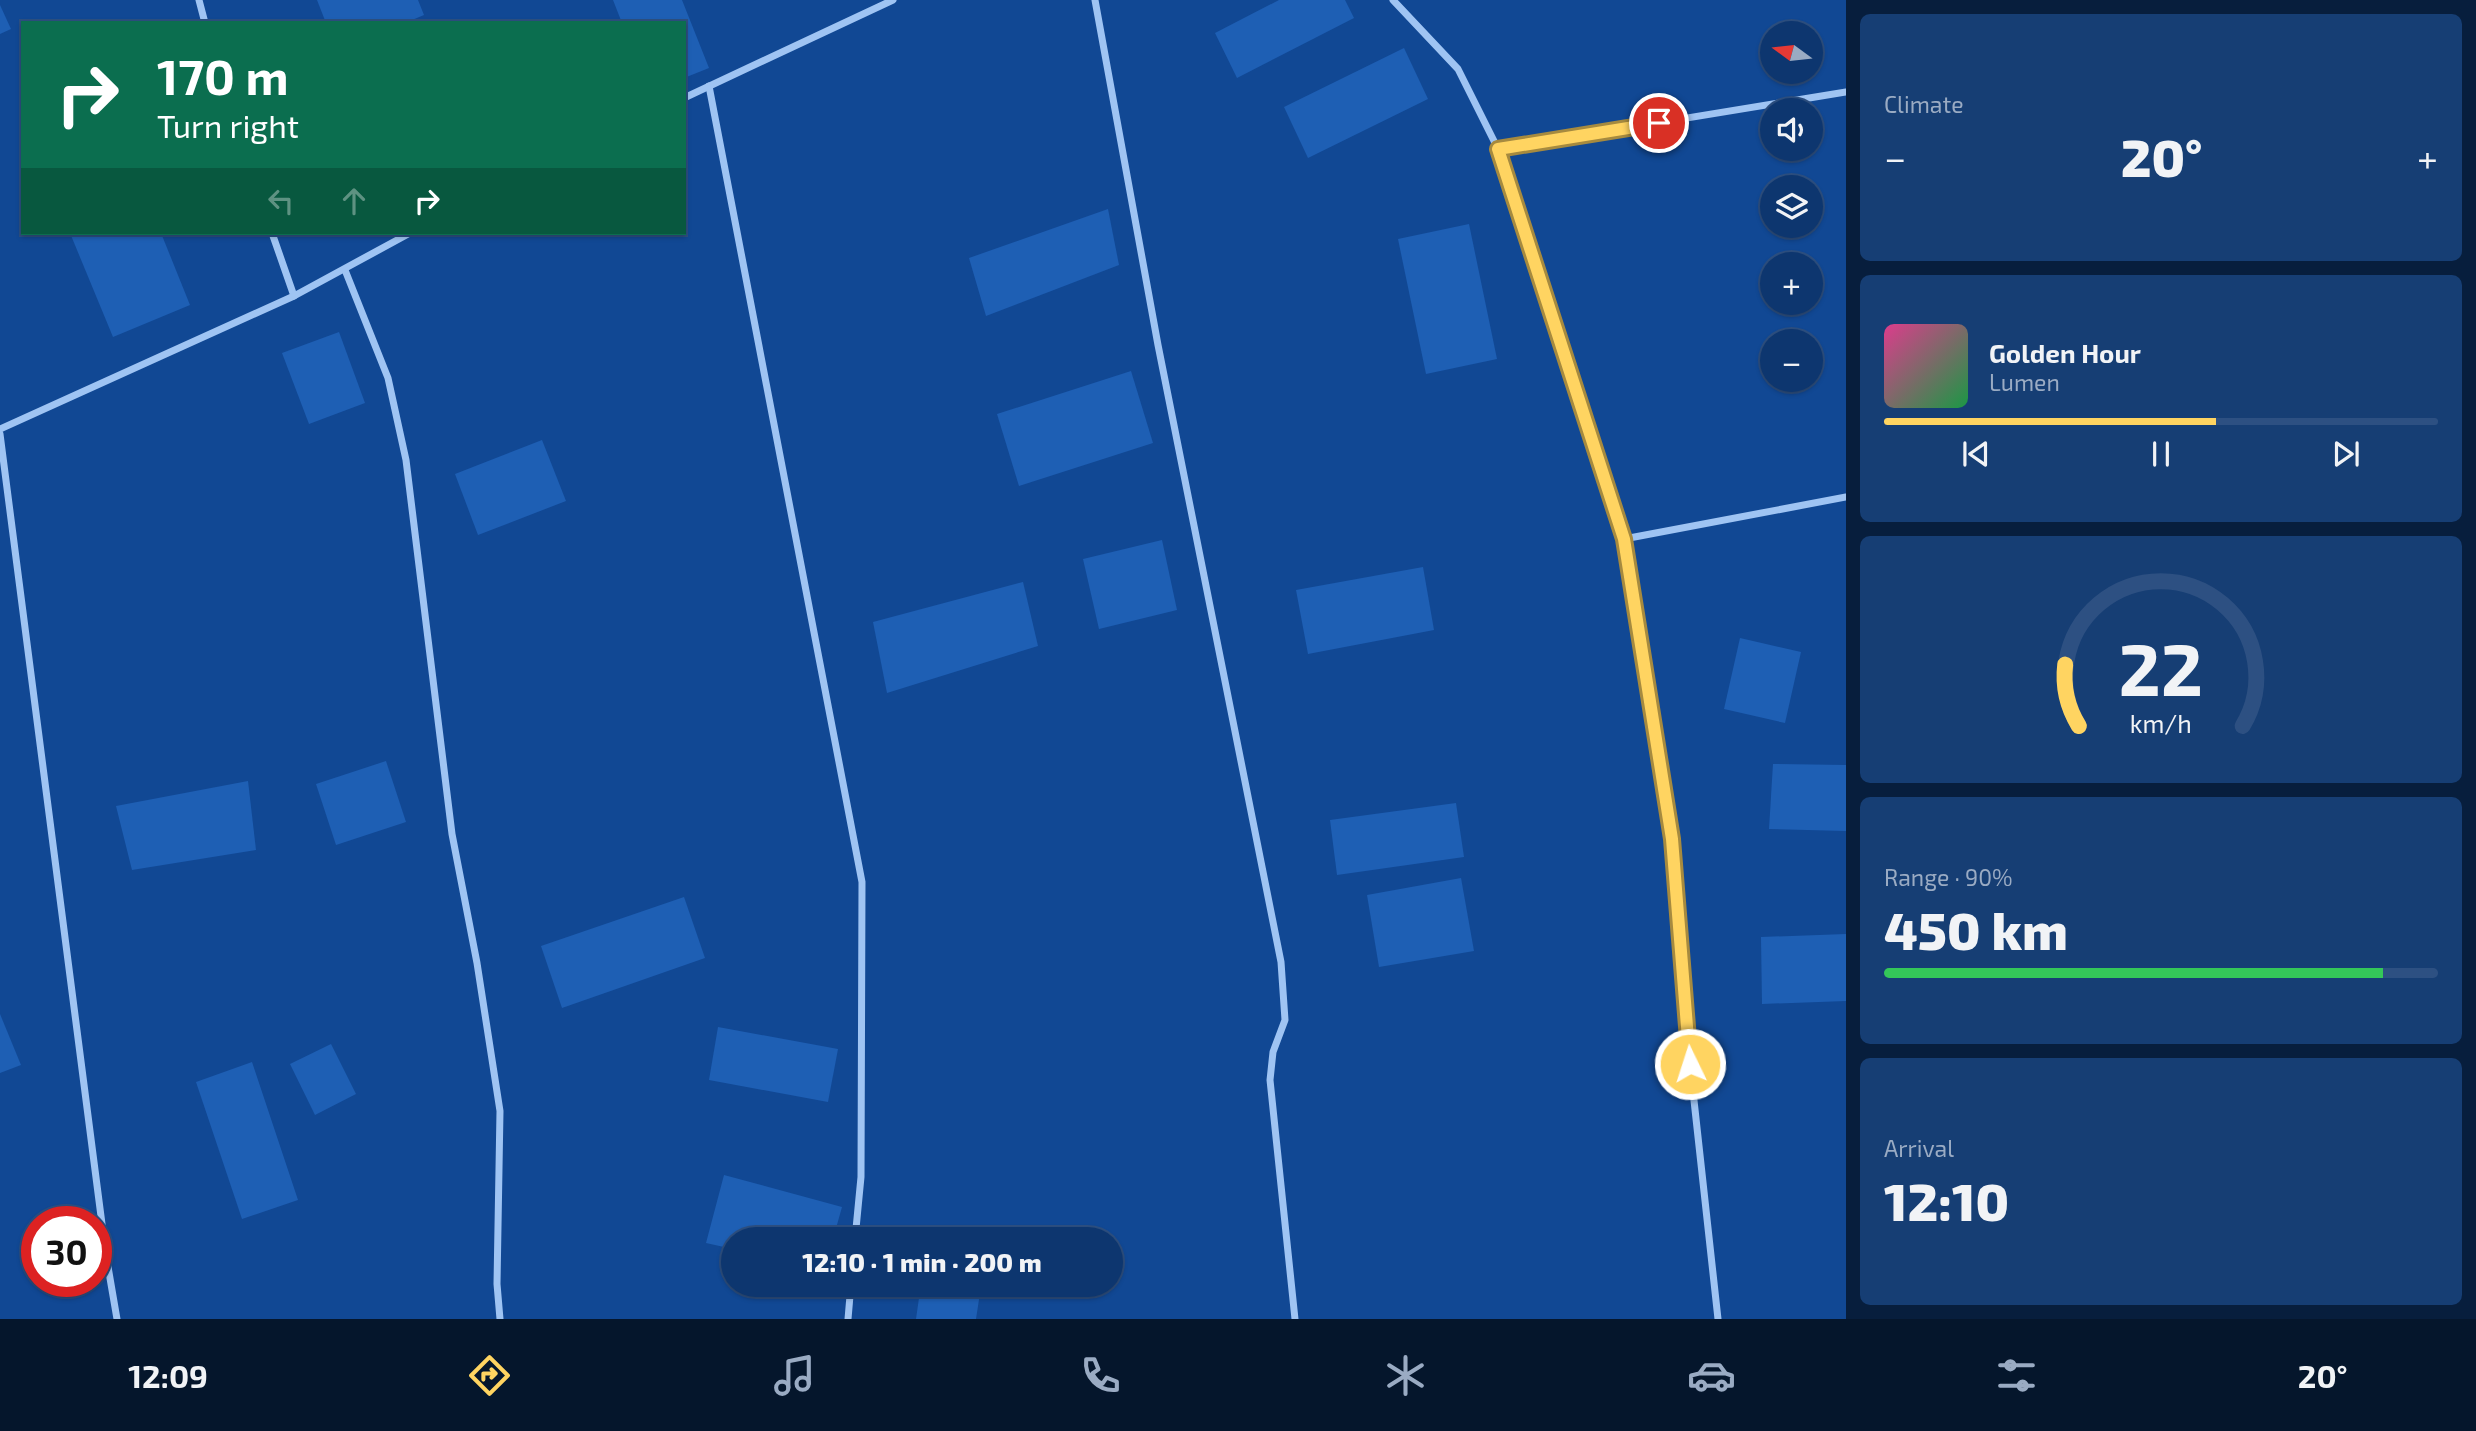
<!DOCTYPE html>
<html lang="en">
<head>
<meta charset="utf-8">
<style>
  :root { --surface:#0d366f; --page:#163e74; --text:#f1f3f6; --muted:#9aabc3; --line:#2d5082; --accent:#ffd461 }
  body { margin:0; font-family:"Exo 2",sans-serif; background:var(--page); color:var(--text); height:100vh; display:flex; flex-direction:column; font-size:26px; white-space:nowrap }
  * { box-sizing:border-box; margin:0 }
  p { font-size:23px; color:var(--muted) }
  .icon { flex:none; width:38px; height:38px; fill:none; stroke:currentColor; stroke-width:2; stroke-linecap:round; stroke-linejoin:round }
  .map { position:relative; flex:1; overflow:hidden }
  .side { display:flex; flex-direction:column; gap:14px; padding:14px; background:#071e3d; width:630px }
  .side>* { flex:none }
  .hud { position:absolute; left:21px; top:21px; width:665px; height:214px; border-radius:0px; box-shadow:0 2px 5px #0004,0 0 0 2px var(--line); background:#0b6e4f; color:#fff; overflow:hidden }
  .needle { width:46px; rotate:285deg }
  .tools { position:absolute; left:1760px; top:21px; display:grid; gap:14px }
  .tools a { display:grid; place-items:center; width:63px; height:63px; border-radius:50%; background:var(--surface); box-shadow:0 2px 5px #0004,0 0 0 2px var(--line); font-size:35px }
  .speed { position:absolute; left:21px; top:1206px; display:flex; gap:14px; font-size:35px; font-weight:700; text-align:center }
  .speed>* { display:grid; place-content:center; width:91px; height:91px; border-radius:50%; background:var(--surface); box-shadow:0 2px 5px #0004,0 0 0 2px var(--line); line-height:1 }
  .speed .limit { border:10px solid #d22; background:#fff; color:#111 }
  .pin { position:absolute; display:grid; place-items:center; width:60px; height:60px; color:#fff; margin:-30px; border:4px solid #fff; border-radius:50%; box-shadow:0 2px 7px #0007 }
  .me { position:absolute; width:77px; margin:-38px; rotate:356deg; stroke-linejoin:round; filter:drop-shadow(0 0 5px #0008) }
  .turn { display:flex; align-items:center; gap:24px; height:147px; padding:0 21px; font-size:32px }
  .turn .icon { width:91px; height:91px; stroke-width:2.5 }
  .turn b { display:block; font-size:49px; line-height:60px }
  .lanes { display:flex; align-items:center; height:66px; padding:0 21px; background:#0003; justify-content:center; gap:35px; direction:ltr }
  .lanes .off { opacity:.35 }
  .big { font-size:52px; font-weight:800; line-height:1.1 }
  .side .tile { flex:1; display:flex; flex-direction:column; justify-content:center; gap:10px; min-width:0; padding:0 24px; border-radius:10px; background:var(--page) }
  .side .dial { align-items:center; gap:0 }
  .dial svg { height:182px; overflow:visible; fill:none; stroke:var(--line); stroke-width:7; stroke-linecap:round; text-anchor:middle }
  .dial text { fill:var(--text); stroke:none }
  .song { display:flex; align-items:center; gap:21px }
  .cover { width:84px; height:84px; border-radius:10px; background:linear-gradient(135deg,hsl(330 70% 55%),hsl(140 70% 35%)) }
  .played { height:7px; border-radius:4px; background:linear-gradient(90deg,var(--accent) 60%,var(--line) 60%) }
  .keys { display:flex; justify-content:space-around; direction:ltr }
  .heat { display:flex; justify-content:space-between; align-items:center; font-size:38px; direction:ltr }
  .charge { height:10px; border-radius:5px; background:linear-gradient(90deg,#34c759 90%,var(--line) 0) }
  .trip { position:absolute; left:721px; top:1227px; width:402px; height:70px; border-radius:35px; background:var(--surface); box-shadow:0 2px 5px #0004,0 0 0 2px var(--line); font-weight:800; line-height:70px; text-align:center }
  .menu { display:flex; height:112px; justify-content:space-around; align-items:center; background:#05162c; color:var(--muted) }
  .menu .icon { width:49px; height:49px }
  .menu .current { color:var(--accent) }
  .menu b { font-size:32px; color:var(--text) }
  main { display:flex; flex:1; min-height:0 }
  .map>svg:first-child { display:block }
  .building { fill:#1e5fb4 }
  .lines { fill:none; stroke-linecap:round; stroke-linejoin:round }
  .street { stroke:#9fc4f3; stroke-width:7 }
  .route-casing { stroke:#a68a3f; stroke-width:18 }
  .route { stroke:#ffd461; stroke-width:12 }
</style>
</head>
<body>
<main>
<div class="map">
<svg width="1846" height="1319" viewBox="0 0 1846 1319">
  <rect width="100%" height="100%" fill="#114894"/>
  <!-- building -->
  <g class="building">
    <polygon points="317,0 418,0 424,15 405,23 326,23"/>
    <polygon points="613,0 682,0 709,68 684,78 684,23 622,23"/>
    <polygon points="1279,0 1345,0 1354,18 1237,78 1215,33"/>
    <polygon points="0,5 11,29 0,34"/>
    <polygon points="1404,48 1428,99 1308,158 1284,107"/>
    <polygon points="1108,209 1119,265 986,316 969,258"/>
    <polygon points="1469,224 1497,359 1426,374 1398,239"/>
    <polygon points="70,233 161,233 190,305 113,337"/>
    <polygon points="339,332 365,403 309,424 282,353"/>
    <polygon points="1131,371 1153,443 1019,486 997,414"/>
    <polygon points="542,440 566,501 478,535 455,474"/>
    <polygon points="1162,540 1177,610 1099,629 1083,559"/>
    <polygon points="1423,567 1434,630 1308,654 1296,590"/>
    <polygon points="1023,582 1038,646 887,693 873,622"/>
    <polygon points="1740,638 1801,652 1785,723 1724,709"/>
    <polygon points="386,761 406,822 336,845 316,784"/>
    <polygon points="1773,764 1846,765 1846,831 1769,829"/>
    <polygon points="248,781 256,850 132,870 116,806"/>
    <polygon points="1456,803 1464,857 1337,875 1330,820"/>
    <polygon points="1461,878 1474,951 1379,967 1367,895"/>
    <polygon points="684,897 705,958 562,1008 541,946"/>
    <polygon points="1846,934 1846,1001 1762,1004 1761,937"/>
    <polygon points="0,1014 21,1065 0,1073"/>
    <polygon points="718,1027 838,1049 828,1102 709,1080"/>
    <polygon points="331,1044 356,1094 315,1115 290,1064"/>
    <polygon points="252,1062 298,1200 242,1219 196,1082"/>
    <polygon points="724,1175 842,1207 833,1239 733,1239 733,1249 706,1243"/>
    <polygon points="921,1284 980,1293 976,1319 916,1319"/>
  </g>
  <g class="lines">
    <!-- street -->
    <g class="street">
      <polyline points="199,0 205,23"/>
      <polyline points="1095,0 1158,345 1281,962 1285,1020 1273,1052 1270,1080 1295,1319"/>
      <polyline points="1393,0 1458,69 1498,149 1624,539 1672,839 1690,1064 1718,1319"/>
      <polyline points="709,86 862,882 861,1177 855,1239"/>
      <polyline points="684,98 893,0"/>
      <polyline points="1498,149 1846,92"/>
      <polyline points="272,233 294,296"/>
      <polyline points="345,270 388,378 406,460 452,834 477,963 500,1111 497,1284 500,1319"/>
      <polyline points="0,429 294,296 410,233"/>
      <polyline points="0,434 106,1255 117,1319"/>
      <polyline points="1624,539 1846,497"/>
      <polyline points="848,1319 851,1284"/>
    </g>
  </g>
  <g class="lines">
    <!-- route casing -->
    <g class="route-casing">
      <polyline id="route" points="1659,123 1498,149 1624,539 1672,839 1690,1064"/>
    </g>
    <!-- route -->
    <use href="#route" class="route"/>
  </g>
</svg>
<div class="tools">
<a><svg class="needle" viewBox="-14 -14 28 28"><path d="M0-13l5 13h-10z" fill="#e53935"/><path d="M0 13l5-13h-10z" fill="#9aabc3"/></svg></a>
<a><svg class="icon" aria-label="sound" viewBox="0 0 24 24"><path d="M4 9h4l5-4v14l-5-4H4zM17 9q2 3 0 6"/></svg></a>
<a><svg class="icon" aria-label="layers" viewBox="0 0 24 24"><path d="M12 4l9 5-9 5-9-5zM3 14l9 5 9-5"/></svg></a>
<a>+</a>
<a>−</a>
</div>
<div class="speed"><div class="limit">30</div></div>
<div class="pin" style="left:1659px;top:123px;background:#d93025"><svg class="icon" aria-label="arrive" viewBox="0 0 24 24"><path d="M6 21V4h12l-3 4 3 4H6"/></svg></div>
<svg class="me" style="left:1690px;top:1064px" viewBox="-20 -20 40 40"><circle r="17" fill="#ffd461" stroke="#fff" stroke-width="3"/><path d="M0-11L8 9 0 5-8 9z" fill="#fff"/></svg>
<div class="trip">12:10 · 1 min · 200 m</div>
<div class="hud">
<div class="turn"><svg class="icon" aria-label="right" viewBox="0 0 24 24"><path d="M7 20v-9h11M14 6l5 5-5 5"/></svg><div><b>170 m</b>Turn right</div></div>
<div class="lanes"><svg class="icon off" aria-label="left" viewBox="0 0 24 24"><path d="M17 20v-9H6M10 6l-5 5 5 5"/></svg><svg class="icon off" aria-label="ahead" viewBox="0 0 24 24"><path d="M12 20V5M6 11l6-6 6 6"/></svg><svg class="icon" aria-label="right" viewBox="0 0 24 24"><path d="M7 20v-9h11M14 6l5 5-5 5"/></svg></div>
</div>
</div>
<section class="side">
<div class="tile"><p>Climate</p>
<div class="heat"><a>−</a><b class="big">20°</b><a>+</a></div>
</div>
<div class="tile">
<div class="song"><i class="cover"></i><div><b>Golden Hour</b><p>Lumen</p></div></div>
<div class="played"></div>
<div class="keys"><svg class="icon" aria-label="previous" viewBox="0 0 24 24"><path d="M18 5L8 12l10 7zM5 5v14"/></svg><svg class="icon" aria-label="pause" viewBox="0 0 24 24"><path d="M8 5v14M16 5v14"/></svg><svg class="icon" aria-label="next" viewBox="0 0 24 24"><path d="M6 5l10 7-10 7zM19 5v14"/></svg></div>
</div>
<div class="tile dial"><svg viewBox="0 0 100 80">
<path d="M14 69A42 42 0 1 1 86 69"/>
<path d="M14 69A42 42 0 0 1 8 42" stroke="#ffd461"/>
<text x="50" y="56" font-size="32" font-weight="700">22</text>
<text x="50" y="72" font-size="11">km/h</text>
</svg></div>
<div class="tile"><p>Range · 90%</p><b class="big">450 km</b><div class="charge"></div></div>
<div class="tile"><p>Arrival</p><b class="big">12:10</b></div>
</section>
</main>
<nav class="menu">
<b>12:09</b>
<svg class="icon current" aria-label="directions" viewBox="0 0 24 24"><path d="M12 3l9 9-9 9-9-9zM9 14v-3h6M13 9l2 2-2 2"/></svg>
<svg class="icon" aria-label="music" viewBox="0 0 24 24"><path d="M9 18V5l10-2v13"/><circle cx="6" cy="18" r="3"/><circle cx="16" cy="16" r="3"/></svg>
<svg class="icon" aria-label="phone" viewBox="0 0 24 24"><path d="M5 4h4l2 5-3 2q2 4 5 5l2-3 5 2v4C11 20 4 13 5 4z"/></svg>
<svg class="icon" aria-label="climate" viewBox="0 0 24 24"><path d="M12 3v18M4 7l16 10M4 17L20 7"/></svg>
<svg class="icon" aria-label="car" viewBox="0 0 24 24"><path d="M5 17H2v-5l4-1 3-4h7l3 4 3 1v5h-3M9 17h6M6 11h13"/><circle cx="7" cy="17" r="2"/><circle cx="17" cy="17" r="2"/></svg>
<svg class="icon" aria-label="filters" viewBox="0 0 24 24"><path d="M4 7h16M4 17h16"/><circle cx="9" cy="7" r="2"/><circle cx="15" cy="17" r="2"/></svg>
<b>20°</b>
</nav>
</body>
</html>
